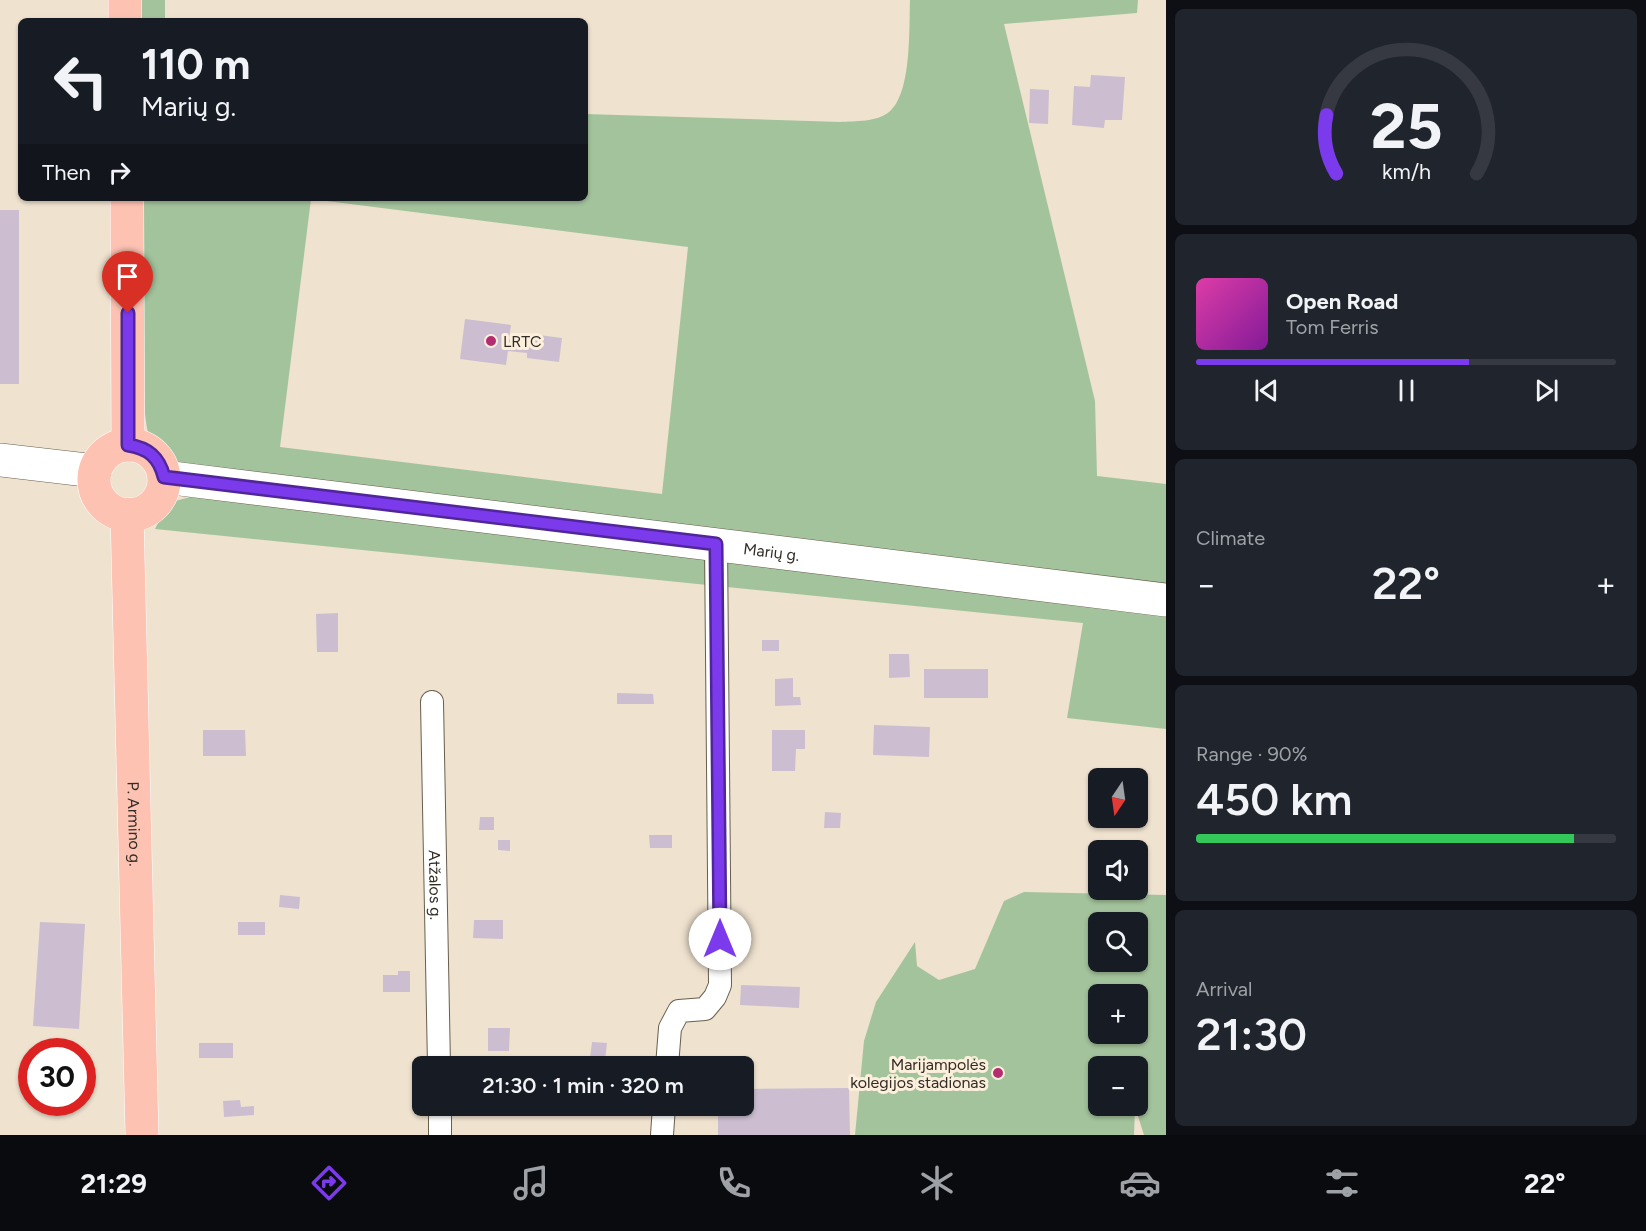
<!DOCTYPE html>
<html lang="en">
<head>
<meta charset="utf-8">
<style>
  :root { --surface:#171b24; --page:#20242c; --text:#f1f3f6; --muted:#9ea1a6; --line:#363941; --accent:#7c3aed }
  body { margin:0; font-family:Figtree,sans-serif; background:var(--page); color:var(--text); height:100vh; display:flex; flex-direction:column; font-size:22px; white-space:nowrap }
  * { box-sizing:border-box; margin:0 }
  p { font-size:20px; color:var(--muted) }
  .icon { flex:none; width:33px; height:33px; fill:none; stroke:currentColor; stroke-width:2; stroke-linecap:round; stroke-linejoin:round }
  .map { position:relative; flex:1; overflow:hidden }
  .details { display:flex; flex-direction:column; gap:9px; padding:9px; background:#0d0f14; width:480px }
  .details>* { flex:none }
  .guide { position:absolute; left:18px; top:18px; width:570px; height:183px; border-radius:9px; box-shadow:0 2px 4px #0004; background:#171b24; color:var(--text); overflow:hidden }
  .needle { width:39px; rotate:193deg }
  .fabs { position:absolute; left:1088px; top:768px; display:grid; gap:12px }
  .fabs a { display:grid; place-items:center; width:60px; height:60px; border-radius:9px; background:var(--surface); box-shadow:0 2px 4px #0004; font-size:30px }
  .speed { position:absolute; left:18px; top:1038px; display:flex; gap:12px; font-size:30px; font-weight:700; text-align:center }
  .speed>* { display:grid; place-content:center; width:78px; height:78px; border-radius:50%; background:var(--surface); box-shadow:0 2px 4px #0004; line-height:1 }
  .speed .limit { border:9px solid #d22; background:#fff; color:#111 }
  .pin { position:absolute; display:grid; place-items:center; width:51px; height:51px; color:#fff; margin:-62px -26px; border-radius:50% 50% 50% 0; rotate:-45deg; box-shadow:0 0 6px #0007 }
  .pin .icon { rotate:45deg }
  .me { position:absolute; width:66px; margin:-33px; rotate:0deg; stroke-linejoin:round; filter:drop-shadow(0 0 4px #0008) }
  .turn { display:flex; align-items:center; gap:21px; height:126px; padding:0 24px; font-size:27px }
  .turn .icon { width:78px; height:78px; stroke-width:2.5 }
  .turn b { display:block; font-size:42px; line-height:51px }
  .then { display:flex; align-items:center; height:57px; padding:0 24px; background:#0003; gap:12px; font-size:22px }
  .big { font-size:45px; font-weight:600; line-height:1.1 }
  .details .card { flex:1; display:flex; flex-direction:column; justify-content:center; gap:9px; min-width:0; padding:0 21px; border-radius:9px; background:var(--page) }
  .details .dial { align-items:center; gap:0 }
  .dial svg { height:156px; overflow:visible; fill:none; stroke:var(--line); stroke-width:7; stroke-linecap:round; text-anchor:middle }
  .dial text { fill:var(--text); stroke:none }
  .song { display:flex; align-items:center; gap:18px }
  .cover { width:72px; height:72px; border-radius:9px; background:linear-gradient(135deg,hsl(320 70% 55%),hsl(290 70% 35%)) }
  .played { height:6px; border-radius:3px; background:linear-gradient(90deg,var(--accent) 65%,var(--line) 65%) }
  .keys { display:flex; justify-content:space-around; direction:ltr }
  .heat { display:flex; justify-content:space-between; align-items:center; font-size:33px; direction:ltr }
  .charge { height:9px; border-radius:4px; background:linear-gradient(90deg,#34c759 90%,var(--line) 0) }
  .trip { position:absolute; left:412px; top:1056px; width:342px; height:60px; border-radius:9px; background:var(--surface); box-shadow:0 2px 4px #0004; font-weight:600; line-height:60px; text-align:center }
  .dock { display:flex; height:96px; justify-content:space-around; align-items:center; background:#090b0e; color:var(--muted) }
  .dock .icon { width:42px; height:42px }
  .dock .selected { color:var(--accent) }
  .dock b { font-size:27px; color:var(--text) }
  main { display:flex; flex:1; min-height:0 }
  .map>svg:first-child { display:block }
  .green { fill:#a3c39c; fill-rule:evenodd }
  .building { fill:#ccbed0 }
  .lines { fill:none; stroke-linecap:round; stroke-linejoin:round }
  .street-casing { stroke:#695e4e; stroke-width:24 }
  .secondary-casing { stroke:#695e4e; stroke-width:34 }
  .primary-casing { stroke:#fff; stroke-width:34 }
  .street { stroke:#fff; stroke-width:22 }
  .secondary { stroke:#fff; stroke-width:33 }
  .primary { stroke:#fdc2b2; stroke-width:33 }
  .route-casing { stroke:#51269a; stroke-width:15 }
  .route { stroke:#7c3aed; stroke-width:10 }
  .poi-dot { fill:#b42d71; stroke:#fcefdc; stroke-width:2 }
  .labels { text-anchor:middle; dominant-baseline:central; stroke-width:6; stroke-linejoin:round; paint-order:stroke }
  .poi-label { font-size:16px; fill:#312c25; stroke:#fcefdc; text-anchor:start }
  .street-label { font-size:16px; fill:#312c25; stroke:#fcefdc }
</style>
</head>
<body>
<main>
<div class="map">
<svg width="1166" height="1135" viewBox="0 0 1166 1135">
  <rect width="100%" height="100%" fill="#efe2cf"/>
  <!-- green -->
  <g class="green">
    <rect x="140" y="0" width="25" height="21"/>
    <path d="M910 0H1138L1137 13 1004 24 1095 401 1097 476 1166 484V584L165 461C147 444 146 426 144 401L142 198H585V114L840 122C855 121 877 122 889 112 912 94 909 27 910 0ZM311 199 688 247 662 494 280 447Z"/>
    <polygon points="210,494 1166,611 1166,729 1067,718 1083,623 155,529 168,503 190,497 208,499"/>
    <path d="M1024 892 1166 895V1135H1144L1135 1107 1134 1135H855L864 1041 876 1002 915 942 917 966 939 980 975 969 1004 901ZM1137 922V962H1098V922ZM1137 994V1034H1098V994ZM1098 1066H1137V1106H1098Z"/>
  </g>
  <!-- building -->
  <g class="building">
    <polygon points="1091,75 1125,77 1122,120 1105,120 1104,128 1072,125 1074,86 1090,87"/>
    <polygon points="1030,89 1049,90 1048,124 1029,123"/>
    <rect x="0" y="210" width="19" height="174"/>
    <polygon points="465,319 511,325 509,339 530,342 531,334 562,338 559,362 527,358 527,353 508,351 506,365 460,359"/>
    <polygon points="338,613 338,652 317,652 316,614"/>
    <rect x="762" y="640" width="17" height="11"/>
    <polygon points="889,654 909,654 910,677 889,678"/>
    <rect x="924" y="669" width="64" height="29"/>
    <polygon points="793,678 793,697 800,697 801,705 775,706 775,679"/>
    <polygon points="617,693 653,694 654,704 617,704"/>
    <polygon points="874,725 930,727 929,757 873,755"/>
    <polygon points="203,730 245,730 246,756 203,756"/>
    <polygon points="772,730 805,730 805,749 796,749 795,771 772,771"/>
    <polygon points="825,812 841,813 840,828 824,828"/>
    <polygon points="480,817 494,817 494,830 479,830"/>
    <polygon points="649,835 672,835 672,848 650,848"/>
    <polygon points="498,840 510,840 510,851 498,850"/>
    <polygon points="280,895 300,897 299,909 279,907"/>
    <polygon points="474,920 503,920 503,939 473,938"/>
    <polygon points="40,922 85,924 79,1029 33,1026"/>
    <rect x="238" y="922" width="27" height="13"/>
    <polygon points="398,971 410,971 410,992 383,992 383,975 398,975"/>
    <polygon points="741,985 800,987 799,1008 740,1005"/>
    <polygon points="488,1028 510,1028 509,1051 488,1051"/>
    <polygon points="592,1042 607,1043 605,1060 590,1058"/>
    <rect x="199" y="1043" width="34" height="15"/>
    <polygon points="849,1088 850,1135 718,1135 718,1106 744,1106 744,1089"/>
    <polygon points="240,1100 241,1107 254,1106 254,1115 224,1117 223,1101"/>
  </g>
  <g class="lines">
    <!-- street casing -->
    <g class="street-casing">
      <g id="street">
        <path id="s1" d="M432 702 439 1066"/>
        <polyline points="667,1066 670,1028 679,1011 705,1009 715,997 720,985 716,544"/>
        <polyline points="440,1106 440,1135"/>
        <polyline points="662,1135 664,1106"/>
      </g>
    </g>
    <!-- secondary casing -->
    <g class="secondary-casing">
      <g id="secondary">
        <polyline points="0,460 95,471"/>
        <path id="s2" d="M164 477 1166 600"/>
      </g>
    </g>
    <!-- primary casing -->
    <g class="primary-casing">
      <g id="primary">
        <polyline points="125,0 125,21"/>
        <polyline points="127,198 128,445"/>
        <circle cx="129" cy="480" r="35"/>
        <path id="s3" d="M127 514 142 1135"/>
      </g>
    </g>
    <!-- street -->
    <use href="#street" class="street"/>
    <!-- secondary -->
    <use href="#secondary" class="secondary"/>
    <!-- primary -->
    <use href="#primary" class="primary"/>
  </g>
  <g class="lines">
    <!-- route casing -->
    <g class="route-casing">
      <path id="route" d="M128 313V445C148 448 159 457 164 477L716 544 720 939"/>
    </g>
    <!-- route -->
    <use href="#route" class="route"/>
  </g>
  <!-- markers -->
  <g class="poi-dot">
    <circle cx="491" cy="341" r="6"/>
    <circle cx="998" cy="1073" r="6"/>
  </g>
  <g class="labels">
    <!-- poi labels -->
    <g class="poi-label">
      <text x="503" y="341">LRTC</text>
      <text x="986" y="1064" text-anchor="end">Marijampolės<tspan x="986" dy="18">kolegijos stadionas</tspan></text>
    </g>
    <!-- street labels -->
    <g class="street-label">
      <text stroke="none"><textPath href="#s2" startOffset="612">Marių g.</textPath></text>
      <text stroke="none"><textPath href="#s3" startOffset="310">P. Armino g.</textPath></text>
      <text stroke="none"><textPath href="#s1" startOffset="183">Atžalos g.</textPath></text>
    </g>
  </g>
</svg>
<div class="fabs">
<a><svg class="needle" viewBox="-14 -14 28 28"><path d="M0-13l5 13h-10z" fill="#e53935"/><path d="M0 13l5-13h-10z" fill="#9ea1a6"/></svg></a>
<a><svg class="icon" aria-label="sound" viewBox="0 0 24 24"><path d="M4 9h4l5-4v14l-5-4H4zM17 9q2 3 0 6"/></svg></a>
<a><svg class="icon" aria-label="search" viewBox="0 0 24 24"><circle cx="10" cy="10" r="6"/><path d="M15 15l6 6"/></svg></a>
<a>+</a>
<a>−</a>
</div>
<div class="speed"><div class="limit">30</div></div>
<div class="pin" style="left:128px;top:313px;background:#d93025"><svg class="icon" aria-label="arrive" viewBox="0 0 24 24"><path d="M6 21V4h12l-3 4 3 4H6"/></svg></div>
<svg class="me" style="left:720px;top:939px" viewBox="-20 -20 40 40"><circle r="19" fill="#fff"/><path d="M0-13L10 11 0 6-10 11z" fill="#7c3aed"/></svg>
<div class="trip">21:30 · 1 min · 320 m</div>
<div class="guide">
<div class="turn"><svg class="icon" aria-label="left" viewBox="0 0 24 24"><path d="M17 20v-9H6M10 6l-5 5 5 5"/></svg><div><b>110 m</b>Marių g.</div></div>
<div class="then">Then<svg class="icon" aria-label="right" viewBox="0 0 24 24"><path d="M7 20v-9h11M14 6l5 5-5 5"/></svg></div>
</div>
</div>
<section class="details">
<div class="card dial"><svg viewBox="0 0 100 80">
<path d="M14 69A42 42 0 1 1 86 69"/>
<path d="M14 69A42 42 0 0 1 9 39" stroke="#7c3aed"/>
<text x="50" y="56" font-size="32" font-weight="700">25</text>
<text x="50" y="72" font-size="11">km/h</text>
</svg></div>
<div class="card">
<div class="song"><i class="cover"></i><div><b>Open Road</b><p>Tom Ferris</p></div></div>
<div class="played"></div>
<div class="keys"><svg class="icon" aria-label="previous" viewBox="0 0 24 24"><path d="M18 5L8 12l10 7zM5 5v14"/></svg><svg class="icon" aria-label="pause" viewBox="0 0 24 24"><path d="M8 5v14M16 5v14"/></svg><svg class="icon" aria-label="next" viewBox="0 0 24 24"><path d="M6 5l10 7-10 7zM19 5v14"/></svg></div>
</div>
<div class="card"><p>Climate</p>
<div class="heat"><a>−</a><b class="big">22°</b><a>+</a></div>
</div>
<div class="card"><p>Range · 90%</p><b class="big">450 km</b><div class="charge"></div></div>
<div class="card"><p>Arrival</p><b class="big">21:30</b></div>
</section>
</main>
<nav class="dock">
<b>21:29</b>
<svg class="icon selected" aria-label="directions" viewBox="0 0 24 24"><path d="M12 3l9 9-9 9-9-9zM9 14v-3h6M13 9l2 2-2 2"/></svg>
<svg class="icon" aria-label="music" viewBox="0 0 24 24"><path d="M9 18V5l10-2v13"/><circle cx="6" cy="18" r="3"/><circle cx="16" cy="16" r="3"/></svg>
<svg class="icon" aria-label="phone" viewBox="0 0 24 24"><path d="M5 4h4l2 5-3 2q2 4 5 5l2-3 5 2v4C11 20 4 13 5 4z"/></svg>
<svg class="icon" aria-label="climate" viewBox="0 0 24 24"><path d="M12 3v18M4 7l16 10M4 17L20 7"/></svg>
<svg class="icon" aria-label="car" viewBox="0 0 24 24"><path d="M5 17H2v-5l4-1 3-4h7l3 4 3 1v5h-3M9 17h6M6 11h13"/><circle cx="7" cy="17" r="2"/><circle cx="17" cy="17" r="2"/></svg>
<svg class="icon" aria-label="filters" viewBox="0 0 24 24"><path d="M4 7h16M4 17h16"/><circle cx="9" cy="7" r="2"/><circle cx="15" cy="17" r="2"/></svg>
<b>22°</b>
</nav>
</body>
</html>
